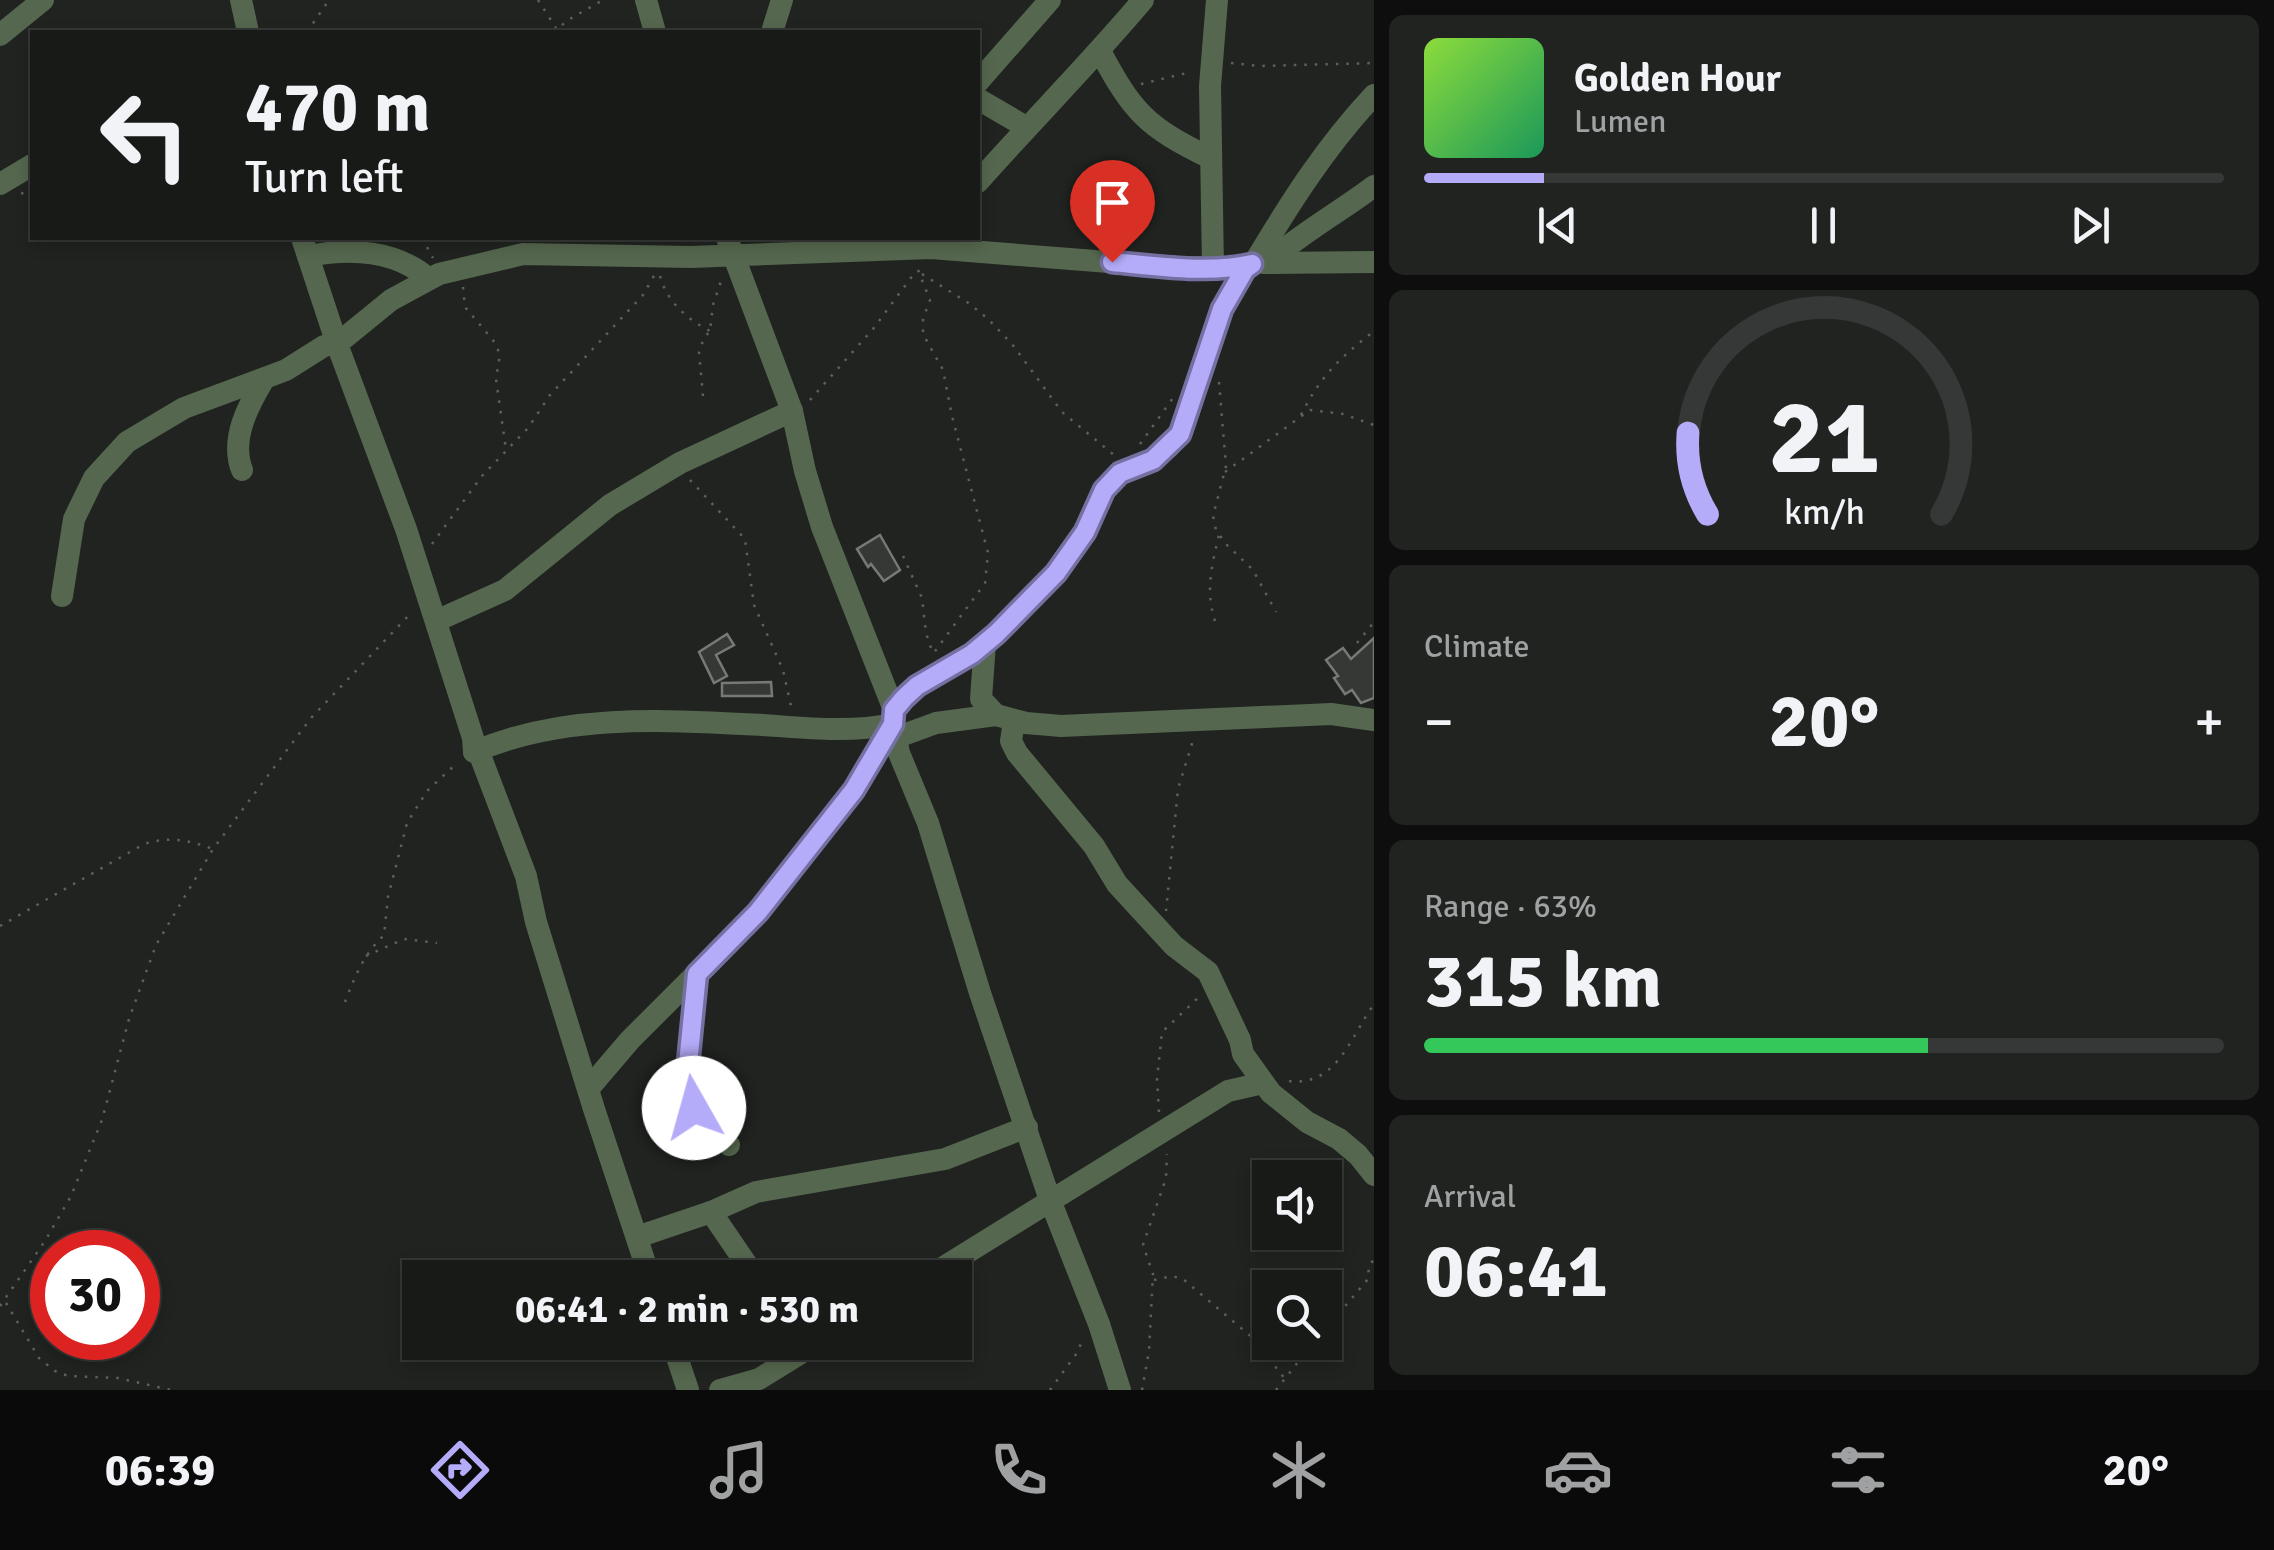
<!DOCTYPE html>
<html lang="en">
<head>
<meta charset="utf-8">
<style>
  :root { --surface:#181a18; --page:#212321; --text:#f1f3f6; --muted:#9fa1a2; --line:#363837; --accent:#b4acf9 }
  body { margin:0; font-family:Signika,sans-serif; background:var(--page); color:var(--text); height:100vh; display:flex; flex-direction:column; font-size:38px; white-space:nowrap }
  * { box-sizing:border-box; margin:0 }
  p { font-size:32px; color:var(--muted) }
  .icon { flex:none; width:55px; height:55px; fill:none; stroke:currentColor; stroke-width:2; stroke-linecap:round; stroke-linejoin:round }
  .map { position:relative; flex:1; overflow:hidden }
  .side { display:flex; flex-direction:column; gap:15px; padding:15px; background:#0d0e0d; width:900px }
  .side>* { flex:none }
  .banner { position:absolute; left:30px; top:30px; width:950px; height:210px; border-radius:0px; box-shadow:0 5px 15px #0003,0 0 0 2px var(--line); background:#181a18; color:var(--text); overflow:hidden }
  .tools { position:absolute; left:1252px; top:1160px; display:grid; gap:20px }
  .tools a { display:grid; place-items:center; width:90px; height:90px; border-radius:0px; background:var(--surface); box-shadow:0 5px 15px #0003,0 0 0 2px var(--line); font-size:50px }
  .speed { position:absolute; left:30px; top:1230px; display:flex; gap:20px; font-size:50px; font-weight:700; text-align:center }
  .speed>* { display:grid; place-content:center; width:130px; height:130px; border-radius:50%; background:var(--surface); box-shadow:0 5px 15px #0003,0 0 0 2px var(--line); line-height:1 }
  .speed .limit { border:15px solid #d22; background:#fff; color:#111 }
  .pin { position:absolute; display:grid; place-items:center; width:85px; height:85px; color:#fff; margin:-102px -42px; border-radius:50% 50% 50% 0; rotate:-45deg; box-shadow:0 0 10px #0007 }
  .pin .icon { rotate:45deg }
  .me { position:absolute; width:110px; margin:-55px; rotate:353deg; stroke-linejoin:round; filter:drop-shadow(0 0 8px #0008) }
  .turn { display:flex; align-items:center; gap:35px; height:210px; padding:0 50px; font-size:45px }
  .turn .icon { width:130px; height:130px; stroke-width:2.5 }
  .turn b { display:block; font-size:70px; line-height:85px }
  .big { font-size:75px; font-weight:800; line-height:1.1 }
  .side .widget { flex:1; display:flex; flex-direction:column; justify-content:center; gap:15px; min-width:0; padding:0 35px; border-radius:15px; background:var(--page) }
  .side .dial { align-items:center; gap:0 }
  .dial svg { height:260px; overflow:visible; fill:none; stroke:var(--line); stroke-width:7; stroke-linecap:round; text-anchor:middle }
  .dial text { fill:var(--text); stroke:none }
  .song { display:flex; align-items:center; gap:30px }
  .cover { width:120px; height:120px; border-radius:15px; background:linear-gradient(135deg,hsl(90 70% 55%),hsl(150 70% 35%)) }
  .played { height:10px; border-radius:5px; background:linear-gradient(90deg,var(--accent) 15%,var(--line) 15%) }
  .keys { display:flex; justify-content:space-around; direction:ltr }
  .heat { display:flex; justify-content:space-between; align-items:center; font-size:55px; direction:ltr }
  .charge { height:15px; border-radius:8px; background:linear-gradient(90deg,#34c759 63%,var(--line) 0) }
  .trip { position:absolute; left:402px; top:1260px; width:570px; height:100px; border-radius:0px; background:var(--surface); box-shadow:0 5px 15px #0003,0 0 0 2px var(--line); font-weight:800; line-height:100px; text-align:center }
  .tabs { display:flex; height:160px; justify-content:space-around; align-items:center; background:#0a0a0a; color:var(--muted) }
  .tabs .icon { width:70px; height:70px }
  .tabs .on { color:var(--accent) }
  .tabs b { font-size:45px; color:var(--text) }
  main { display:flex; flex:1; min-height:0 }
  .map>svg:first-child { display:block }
  .building { fill:#363835; stroke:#767a75; stroke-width:2.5 }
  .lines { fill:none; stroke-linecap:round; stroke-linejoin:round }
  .path { stroke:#5d605d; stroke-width:2.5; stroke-dasharray:2.5 8; stroke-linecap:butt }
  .minor { stroke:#55674e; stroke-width:22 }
  .route-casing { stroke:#7570a2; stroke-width:25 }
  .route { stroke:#b4acf9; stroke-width:18 }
</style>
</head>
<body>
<main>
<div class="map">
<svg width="1374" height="1390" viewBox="0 0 1374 1390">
  <rect width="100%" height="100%" fill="#202320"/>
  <!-- building -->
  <g class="building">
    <polygon points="880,535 900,570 884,581 871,564 868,567 857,549"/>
    <polygon points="727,634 734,645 716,655 727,676 714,683 699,652"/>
    <polygon points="1374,638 1374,698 1361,703 1352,690 1345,694 1334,678 1338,676 1326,660 1343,648 1351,659"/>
    <polygon points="771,682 772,696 722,696 722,683"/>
  </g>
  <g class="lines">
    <!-- path -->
    <g class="path">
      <polyline points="538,0 556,28"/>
      <polyline points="307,32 329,0"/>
      <polyline points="554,32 568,20 603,0"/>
      <polyline points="1231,63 1260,66 1374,63"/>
      <polyline points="1141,84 1191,72"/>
      <polyline points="21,193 32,195"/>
      <polyline points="422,238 433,258"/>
      <polyline points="918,270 930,300 923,319 923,334 943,370 952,416 988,553 985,583 933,654"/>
      <polyline points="922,274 970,304 988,319 1012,344 1062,412 1114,455"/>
      <path d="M660 276C667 302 687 319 710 331"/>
      <polyline points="463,287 465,307 493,340 500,354 496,379 506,450"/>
      <polyline points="1219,382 1226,466 1213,516 1216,530 1226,544 1253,570 1276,612"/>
      <polyline points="703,396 699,352 704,338 710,331 713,305 721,281"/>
      <polyline points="810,400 873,329 916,271"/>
      <path d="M1301 415C1321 375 1340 358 1374 331"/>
      <polyline points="1140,444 1173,398"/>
      <polyline points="1225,472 1310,410 1343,414 1374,425"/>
      <polyline points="690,480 745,539 754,605 783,670 791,706"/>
      <polyline points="432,544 482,476 528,428 550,395 643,295 655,274"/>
      <polyline points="903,556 922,598 926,633 932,651"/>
      <path d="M1215 621C1205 591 1212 564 1219 535"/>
      <polyline points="1357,643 1374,622"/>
      <polyline points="1166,911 1178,789 1194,737"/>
      <path d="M0 926 144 844C170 836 188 840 213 849"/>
      <polyline points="366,956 404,939 437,943"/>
      <path d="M345 1002C355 976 364 954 384 935L388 897 407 823 427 791 457 763"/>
      <path d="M1289 1081C1337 1087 1351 1036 1374 1004"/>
      <polyline points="1159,1112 1157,1079 1162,1032 1199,997"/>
      <polyline points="1154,1280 1172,1276 1183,1279 1254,1339 1285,1379"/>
      <polyline points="6,1303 39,1358 55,1371 68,1376 118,1378 171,1390"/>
      <polyline points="0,1306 45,1241 71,1196 102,1120 129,1019 156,945 213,849 311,718 412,612"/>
      <polyline points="1325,1330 1368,1279 1369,1265 1374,1260"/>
      <polyline points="1050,1390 1077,1353 1083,1339"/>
      <polyline points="1142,1390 1149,1351 1153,1274 1143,1245 1166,1178 1167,1154"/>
      <polyline points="1276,1390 1314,1342"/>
    </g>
    <!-- minor -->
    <g class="minor">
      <polyline points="241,0 248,32"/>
      <polyline points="646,0 655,32"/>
      <polyline points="772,32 782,0"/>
      <polyline points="0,35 43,0"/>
      <path d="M1100 51C1133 113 1147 127 1210 158"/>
      <polyline points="978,82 1050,0"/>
      <polyline points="978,99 1026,127"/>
      <path d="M978 182C1032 121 1090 63 1143 0"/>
      <polyline points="0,184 32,165"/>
      <polyline points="302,238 337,344 406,529 473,738 474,752 478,750 526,876 536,922 594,1109 650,1278"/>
      <polyline points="727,238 792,411 805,471 822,527 894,710"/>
      <path d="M308 256C350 248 396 250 429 279"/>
      <polyline points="1263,263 1374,262"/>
      <path d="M1267 263C1300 234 1338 213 1374 186"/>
      <polyline points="1213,267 1210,86 1217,0"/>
      <path d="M242 470C230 439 248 406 264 379"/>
      <polyline points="62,596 74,519 94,478 127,442 184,408 286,370 324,346 337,344 391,300 439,274 523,254 691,257 931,248 1172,267 1236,268 1252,264"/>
      <polyline points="436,621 505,590 610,505 680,463 792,411"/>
      <polyline points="985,643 981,699 996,715 1026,723 1061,726 1331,714 1374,720"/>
      <polyline points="1014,721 1011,741 1017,753 1094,846 1117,884 1174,946 1208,972 1240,1040 1243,1054 1271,1093 1307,1122 1339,1139 1358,1155 1374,1175"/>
      <polyline points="895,738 936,723 996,715"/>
      <path d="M474 752C564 713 667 720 763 725 806 728 850 733 893 724L899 753 928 823 980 993 1050 1200 1099 1324 1120 1390"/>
      <path d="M697 974C695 1014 679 1074 696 1111 703 1126 717 1135 729 1145"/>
      <path d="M589 1088 630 1040 758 912 854 790 893 724 894 710 904 698 917 686 972 654 996 634 1057 573 1085 531 1104 491 1120 473 1153 459 1169 447 1185 423 1222 309 1245 269 1254 263C1290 203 1326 146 1374 95"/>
      <polyline points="711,1212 756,1278"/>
      <polyline points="637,1237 711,1212 756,1192 945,1159 1027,1127"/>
      <polyline points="926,1278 1228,1091 1263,1083"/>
      <polyline points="672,1342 688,1390"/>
      <polyline points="720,1390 759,1379 806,1350 835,1349 842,1342"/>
    </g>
  </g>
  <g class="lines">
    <!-- route casing -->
    <g class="route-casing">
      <path id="route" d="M694 1108 688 1064 697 974 758 912 854 790 893 724 894 710 904 698 917 686 972 654 996 634 1056 573 1085 532 1104 490 1120 473 1153 460 1180 434 1222 309 1245 269 1252 264C1208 274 1157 266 1112 262"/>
    </g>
    <!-- route -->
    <use href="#route" class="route"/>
  </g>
</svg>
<div class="tools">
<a><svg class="icon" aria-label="sound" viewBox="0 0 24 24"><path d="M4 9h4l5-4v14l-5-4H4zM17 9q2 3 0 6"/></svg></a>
<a><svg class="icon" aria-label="search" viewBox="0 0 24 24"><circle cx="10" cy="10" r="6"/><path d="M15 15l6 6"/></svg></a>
</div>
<div class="speed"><div class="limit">30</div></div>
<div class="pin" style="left:1112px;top:262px;background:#d93025"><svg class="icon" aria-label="arrive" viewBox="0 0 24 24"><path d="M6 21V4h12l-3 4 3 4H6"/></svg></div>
<svg class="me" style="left:694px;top:1108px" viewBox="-20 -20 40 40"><circle r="19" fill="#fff"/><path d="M0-13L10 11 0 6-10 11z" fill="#b4acf9"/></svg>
<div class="trip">06:41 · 2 min · 530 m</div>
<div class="banner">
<div class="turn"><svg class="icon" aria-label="left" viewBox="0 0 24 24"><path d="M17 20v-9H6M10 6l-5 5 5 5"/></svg><div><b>470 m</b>Turn left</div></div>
</div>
</div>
<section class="side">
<div class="widget">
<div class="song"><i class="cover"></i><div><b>Golden Hour</b><p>Lumen</p></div></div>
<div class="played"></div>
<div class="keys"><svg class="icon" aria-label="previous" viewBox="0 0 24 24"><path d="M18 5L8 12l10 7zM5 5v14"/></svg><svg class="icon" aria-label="pause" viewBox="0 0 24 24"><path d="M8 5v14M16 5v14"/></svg><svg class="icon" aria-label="next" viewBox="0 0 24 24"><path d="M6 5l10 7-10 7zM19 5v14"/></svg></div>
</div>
<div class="widget dial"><svg viewBox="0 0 100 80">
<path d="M14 69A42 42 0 1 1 86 69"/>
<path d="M14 69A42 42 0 0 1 8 44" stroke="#b4acf9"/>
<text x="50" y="56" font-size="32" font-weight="700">21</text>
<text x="50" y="72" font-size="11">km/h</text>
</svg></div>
<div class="widget"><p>Climate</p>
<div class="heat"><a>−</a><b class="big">20°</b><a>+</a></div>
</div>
<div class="widget"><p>Range · 63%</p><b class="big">315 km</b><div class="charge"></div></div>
<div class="widget"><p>Arrival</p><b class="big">06:41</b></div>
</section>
</main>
<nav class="tabs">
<b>06:39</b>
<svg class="icon on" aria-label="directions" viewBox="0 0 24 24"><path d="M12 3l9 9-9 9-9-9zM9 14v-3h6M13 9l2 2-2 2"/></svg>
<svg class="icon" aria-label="music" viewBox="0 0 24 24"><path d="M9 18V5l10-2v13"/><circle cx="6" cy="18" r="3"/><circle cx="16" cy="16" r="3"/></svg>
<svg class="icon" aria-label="phone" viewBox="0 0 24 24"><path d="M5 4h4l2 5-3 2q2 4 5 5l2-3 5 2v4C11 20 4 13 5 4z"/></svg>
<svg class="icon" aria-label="climate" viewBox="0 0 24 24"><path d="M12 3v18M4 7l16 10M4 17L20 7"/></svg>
<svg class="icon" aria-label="car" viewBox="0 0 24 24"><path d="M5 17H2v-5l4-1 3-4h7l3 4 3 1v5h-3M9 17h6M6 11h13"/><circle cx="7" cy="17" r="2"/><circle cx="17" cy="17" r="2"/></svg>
<svg class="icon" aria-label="filters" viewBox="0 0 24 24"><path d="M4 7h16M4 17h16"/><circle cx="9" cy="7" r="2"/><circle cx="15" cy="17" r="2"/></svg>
<b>20°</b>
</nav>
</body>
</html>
